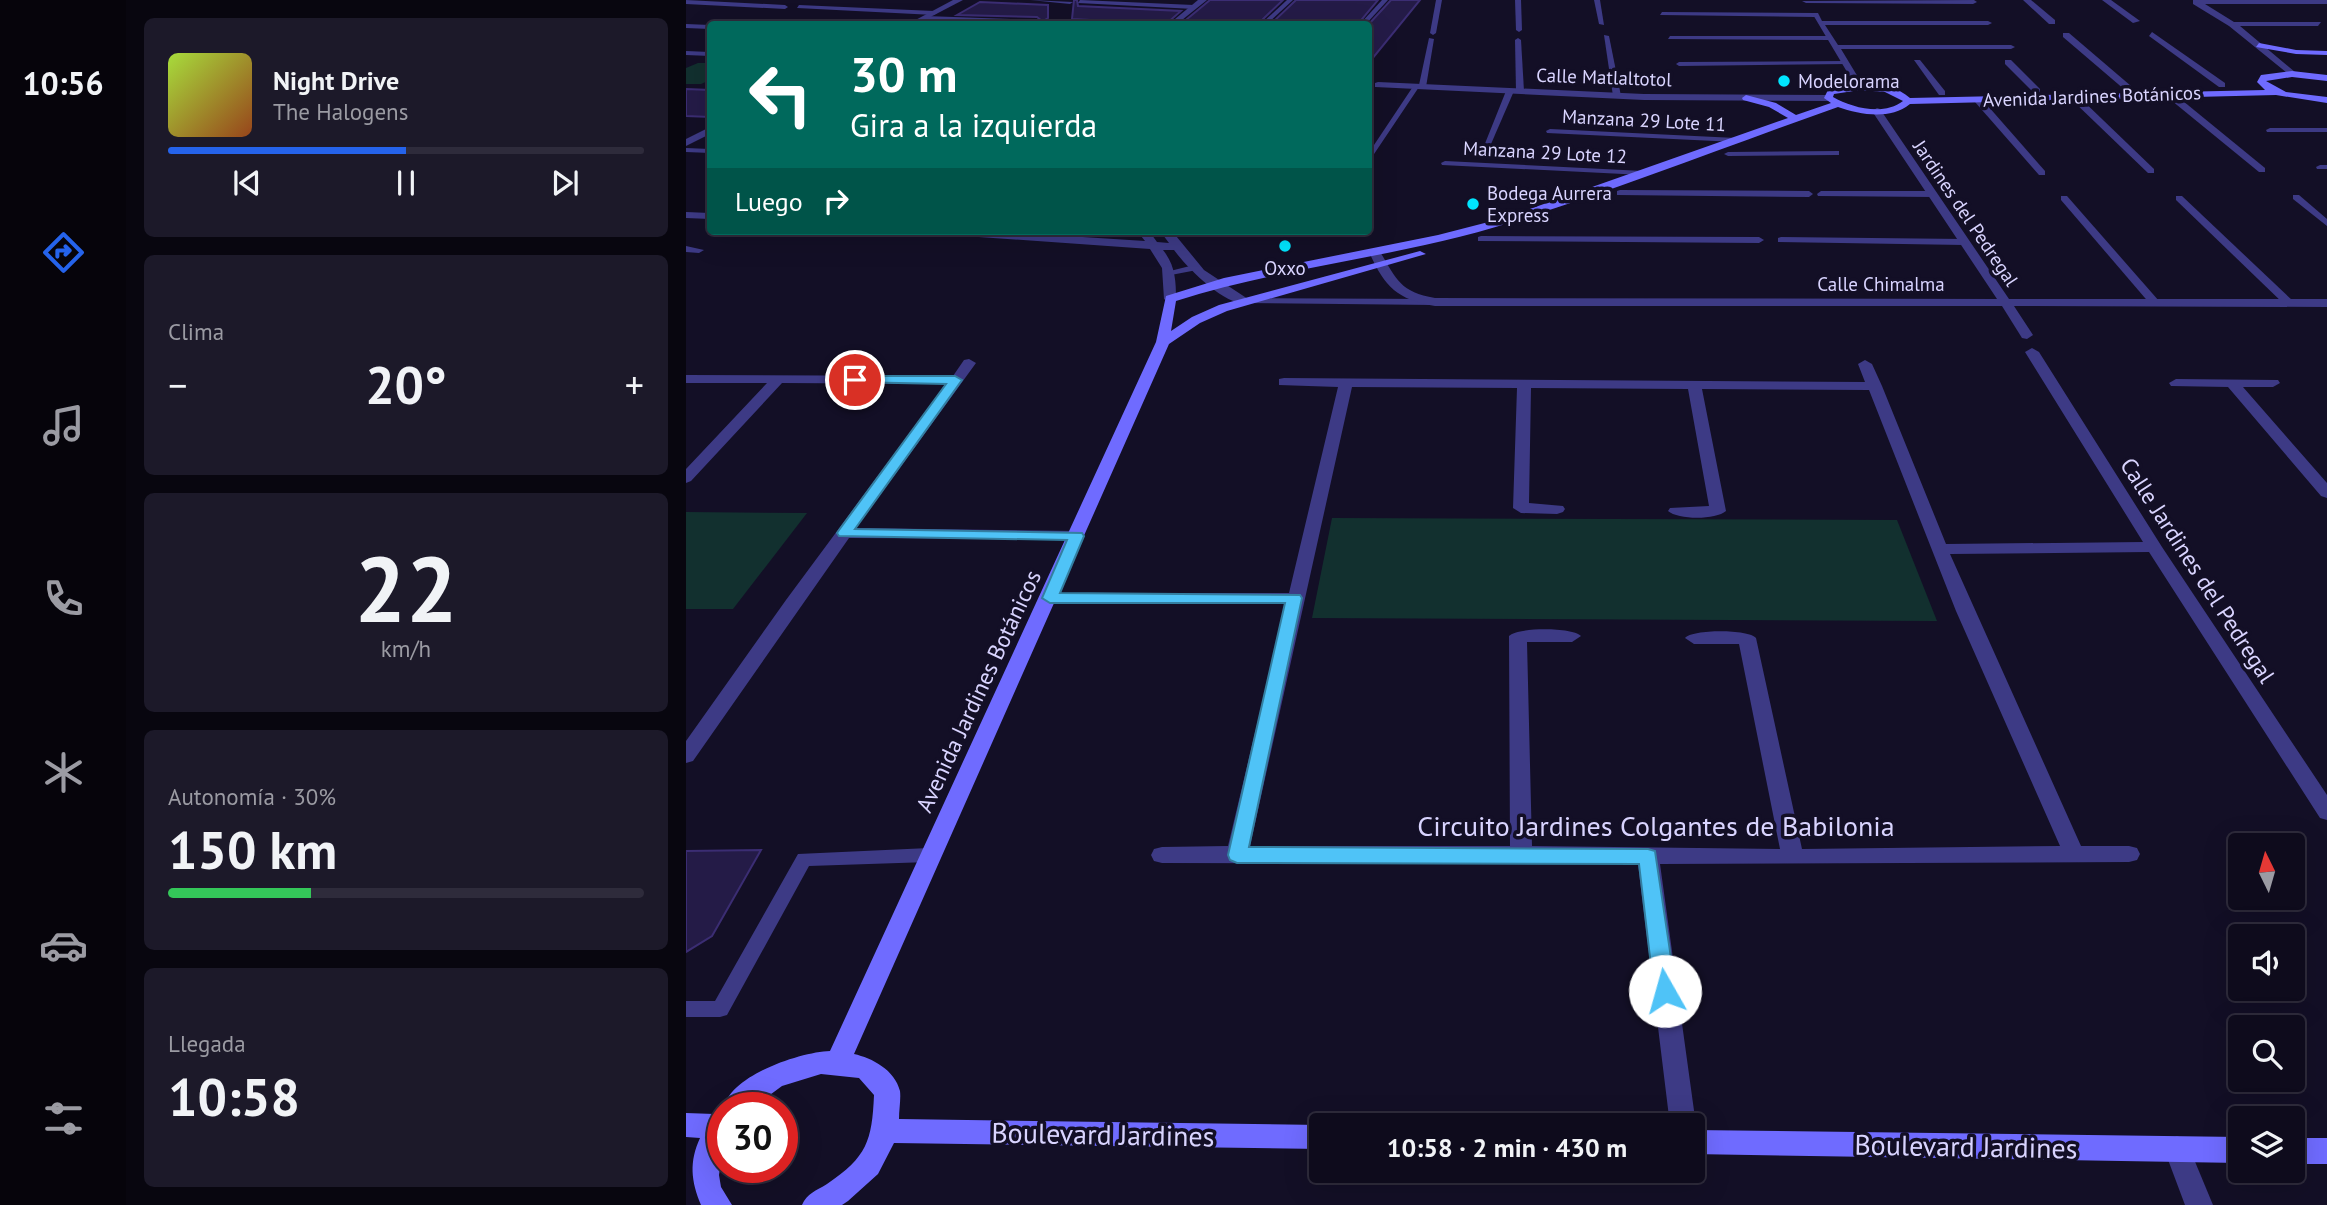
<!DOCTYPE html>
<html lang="es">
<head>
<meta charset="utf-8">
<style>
  :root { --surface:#0e0b1c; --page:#1c1929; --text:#f1f3f6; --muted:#9b9ba3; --line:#2e2b3b; --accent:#2563eb }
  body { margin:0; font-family:"PT Sans",sans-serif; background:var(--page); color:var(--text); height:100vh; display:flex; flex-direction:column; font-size:26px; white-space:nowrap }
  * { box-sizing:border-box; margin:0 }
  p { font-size:23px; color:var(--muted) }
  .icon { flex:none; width:38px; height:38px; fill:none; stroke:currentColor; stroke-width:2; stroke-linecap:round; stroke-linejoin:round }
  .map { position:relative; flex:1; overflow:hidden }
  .drawer { display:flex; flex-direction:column; gap:18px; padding:18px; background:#08060f; width:560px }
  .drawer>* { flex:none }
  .guide { position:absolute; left:21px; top:21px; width:665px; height:214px; border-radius:7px; box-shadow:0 7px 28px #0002,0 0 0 2px var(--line); background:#00695c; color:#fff; overflow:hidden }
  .needle { width:46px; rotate:355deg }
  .tools { position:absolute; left:1542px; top:833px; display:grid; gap:14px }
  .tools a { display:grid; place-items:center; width:77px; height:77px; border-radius:7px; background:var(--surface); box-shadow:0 7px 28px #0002,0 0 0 2px var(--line); font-size:35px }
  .speed { position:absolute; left:21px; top:1092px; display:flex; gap:14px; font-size:35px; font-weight:700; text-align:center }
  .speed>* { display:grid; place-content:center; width:91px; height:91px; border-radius:50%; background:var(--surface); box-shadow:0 7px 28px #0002,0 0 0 2px var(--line); line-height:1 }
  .speed .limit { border:10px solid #d22; background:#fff; color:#111 }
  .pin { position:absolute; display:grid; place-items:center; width:60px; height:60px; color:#fff; margin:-30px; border:4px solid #fff; border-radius:50%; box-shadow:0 2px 7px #0007 }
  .me { position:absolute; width:77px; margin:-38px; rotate:353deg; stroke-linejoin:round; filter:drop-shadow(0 0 5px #0008) }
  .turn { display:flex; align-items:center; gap:24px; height:147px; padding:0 28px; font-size:32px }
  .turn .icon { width:91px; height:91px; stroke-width:2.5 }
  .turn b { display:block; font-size:49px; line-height:60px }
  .then { display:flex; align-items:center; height:66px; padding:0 28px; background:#0003; gap:14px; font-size:26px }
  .big { font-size:52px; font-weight:600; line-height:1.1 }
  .drawer .card { flex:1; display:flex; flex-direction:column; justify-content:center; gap:10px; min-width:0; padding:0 24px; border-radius:10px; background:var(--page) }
  .drawer .dial { align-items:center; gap:0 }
  .dial b { font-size:91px; line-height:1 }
  .song { display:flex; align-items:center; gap:21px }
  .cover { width:84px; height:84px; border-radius:10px; background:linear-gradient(135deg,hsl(80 70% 55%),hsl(20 70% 35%)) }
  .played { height:7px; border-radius:4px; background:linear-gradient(90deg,var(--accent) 50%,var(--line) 50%) }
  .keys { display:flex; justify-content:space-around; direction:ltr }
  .heat { display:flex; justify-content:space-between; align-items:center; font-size:38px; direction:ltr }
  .charge { height:10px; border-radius:5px; background:linear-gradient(90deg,#34c759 30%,var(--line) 0) }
  .trip { position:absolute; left:623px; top:1113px; width:396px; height:70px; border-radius:7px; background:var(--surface); box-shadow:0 7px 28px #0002,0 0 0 2px var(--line); font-weight:600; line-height:70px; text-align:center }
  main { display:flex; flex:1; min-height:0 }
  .menu { display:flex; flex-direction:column; width:126px; justify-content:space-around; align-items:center; background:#06040b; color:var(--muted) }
  .menu .icon { width:49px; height:49px }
  .menu .active { color:var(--accent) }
  .menu b { font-size:32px; color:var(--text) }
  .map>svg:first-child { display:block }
  .green { fill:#12302f }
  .building { fill:#241b47; stroke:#3b2d73; stroke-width:2 }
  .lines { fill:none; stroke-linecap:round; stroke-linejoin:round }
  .lane { fill:#3d3a85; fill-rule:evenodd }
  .street { fill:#3d3a85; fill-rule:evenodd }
  .secondary { fill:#6f6bff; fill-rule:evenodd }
  .route { fill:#4fc3f7; stroke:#337fa1; stroke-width:2 }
  .poi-dot { fill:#00e5ff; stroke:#130f26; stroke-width:2.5 }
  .labels { text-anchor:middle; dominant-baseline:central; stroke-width:7; stroke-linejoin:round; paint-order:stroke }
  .far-street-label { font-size:19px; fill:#d9d4ff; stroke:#130f26 }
  .far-poi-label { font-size:19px; fill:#d9d4ff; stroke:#130f26; text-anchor:start }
  .street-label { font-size:23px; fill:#d9d4ff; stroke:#130f26 }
  .near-street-label { font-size:28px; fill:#d9d4ff; stroke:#130f26 }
</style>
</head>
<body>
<main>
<nav class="menu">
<b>10:56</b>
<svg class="icon active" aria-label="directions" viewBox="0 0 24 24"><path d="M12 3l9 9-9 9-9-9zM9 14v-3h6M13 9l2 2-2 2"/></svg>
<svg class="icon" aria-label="music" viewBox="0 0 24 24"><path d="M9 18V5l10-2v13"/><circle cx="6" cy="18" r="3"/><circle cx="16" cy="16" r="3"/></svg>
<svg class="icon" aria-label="phone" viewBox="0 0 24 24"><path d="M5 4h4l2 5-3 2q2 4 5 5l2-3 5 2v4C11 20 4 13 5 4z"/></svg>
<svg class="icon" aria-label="climate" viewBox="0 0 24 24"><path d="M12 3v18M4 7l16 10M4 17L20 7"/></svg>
<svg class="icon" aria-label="car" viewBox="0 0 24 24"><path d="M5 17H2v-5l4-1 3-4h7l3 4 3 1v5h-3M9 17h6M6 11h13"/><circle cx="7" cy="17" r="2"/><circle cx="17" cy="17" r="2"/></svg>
<svg class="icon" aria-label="filters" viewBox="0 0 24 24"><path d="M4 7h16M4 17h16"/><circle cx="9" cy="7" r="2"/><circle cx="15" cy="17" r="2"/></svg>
</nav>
<section class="drawer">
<div class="card">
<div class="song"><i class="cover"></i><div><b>Night Drive</b><p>The Halogens</p></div></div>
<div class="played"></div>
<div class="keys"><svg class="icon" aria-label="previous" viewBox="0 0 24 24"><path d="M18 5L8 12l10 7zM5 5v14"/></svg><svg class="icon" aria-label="pause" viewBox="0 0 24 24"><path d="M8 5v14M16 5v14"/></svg><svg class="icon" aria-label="next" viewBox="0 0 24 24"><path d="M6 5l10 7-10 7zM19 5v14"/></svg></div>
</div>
<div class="card"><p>Clima</p>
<div class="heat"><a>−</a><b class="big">20°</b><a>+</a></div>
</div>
<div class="card dial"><b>22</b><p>km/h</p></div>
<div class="card"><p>Autonomía · 30%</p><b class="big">150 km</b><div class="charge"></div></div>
<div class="card"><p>Llegada</p><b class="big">10:58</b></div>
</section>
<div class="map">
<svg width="1641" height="1205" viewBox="0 0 1641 1205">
  <rect width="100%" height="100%" fill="#130f26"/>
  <!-- green -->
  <g class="green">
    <polygon points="12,63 24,63 24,80 15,84 0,84 0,68"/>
    <polygon points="0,512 121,513 47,609 0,609"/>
    <polygon points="646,518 1211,520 1251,621 626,618"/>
  </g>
  <!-- building -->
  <g class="building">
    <polygon points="388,0 391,0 392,6 495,11 480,24 386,19"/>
    <polygon points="524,0 597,0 575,21 565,20 560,24 495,24"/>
    <polygon points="610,0 692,0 672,24 588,21"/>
    <polygon points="705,0 734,0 682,64 682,25"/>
    <polygon points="294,2 362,5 362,18 359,20 356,24 355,24 356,21 351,17 271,15"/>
    <polygon points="0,89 24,90 24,117 0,116"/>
    <polygon points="75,850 26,936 0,952 0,851"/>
  </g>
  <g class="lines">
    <!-- lane -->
    <g class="lane">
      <polygon points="0,0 99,5 102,7 99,9 0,4"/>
      <polygon points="344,0 387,2 384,4"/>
      <polygon points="394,0 508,5 511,7 508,9 392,3"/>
      <polygon points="601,0 607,0 581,24 575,24"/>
      <polygon points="696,0 702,0 680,24 674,24"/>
      <polygon points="750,0 756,0 750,33 747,35 744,33"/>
      <polygon points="829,0 835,0 836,30 833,32 830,30"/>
      <polygon points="908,0 914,0 918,25 913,24"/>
      <polygon points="113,5 248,11 251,13 248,15 111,8"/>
      <polygon points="976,12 1129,13 1132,15 1129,17 974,15"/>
      <polygon points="239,16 351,20 354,22 351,24 237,19"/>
      <polygon points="361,21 397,22 400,24 359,24"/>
      <polygon points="0,24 24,25 24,29 0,28"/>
      <polygon points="918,35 923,36 935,96 931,98 927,96"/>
      <polygon points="984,36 1144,36 1147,38 1144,40 982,39"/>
      <polygon points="743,38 748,39 740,87 736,89 733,87 682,163 682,154 728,85 733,85"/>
      <polygon points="832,38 835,40 838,91 834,93 830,91 829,40"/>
      <polygon points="1159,61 1161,64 993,66 990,64 993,62"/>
      <polygon points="824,89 828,91 805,144 798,146 820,91"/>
      <polygon points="1480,92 1486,92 1579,168 1579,172 1573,172 1480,96"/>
      <polygon points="1385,95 1391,95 1468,169 1468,173 1462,173 1385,99"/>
      <polygon points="1289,98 1295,98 1359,171 1359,175 1353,175 1289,102"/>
      <polygon points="1584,128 1641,128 1641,132 1581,132 1580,130"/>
      <polygon points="864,129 1050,138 1054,140 1050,142 861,133 860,131"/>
      <polygon points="0,148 24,149 24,153 0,152"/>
      <polygon points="1153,151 1153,155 1150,155 1042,156 1038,154 1042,152"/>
      <polygon points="759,161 957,171 961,173 957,175 756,165 755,163"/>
      <polygon points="1634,165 1641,165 1641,169 1631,169 1630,167"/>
      <polygon points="934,190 1123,191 1127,194 1123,197 931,195 931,191"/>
      <polygon points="1135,191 1247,191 1251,194 1247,197 1132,196 1131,194"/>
      <polygon points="1607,195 1613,195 1641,219 1641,226 1607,199"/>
      <polygon points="1375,196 1381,196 1473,301 1473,305 1465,305 1375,200"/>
      <polygon points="1490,196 1496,196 1607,301 1607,305 1599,305 1490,200"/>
      <polygon points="795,236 1073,237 1078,240 1073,243 792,241 792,237"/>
      <polygon points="1095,237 1278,239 1283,242 1278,245 1092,242 1092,238"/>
      <polygon points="0,246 18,250 13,253 0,252"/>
      <polygon points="508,265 513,268 511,270 485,275 480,272"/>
      <polygon points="559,298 749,299 754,302 749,305 555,303 554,301"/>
      <polygon points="243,848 249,850 252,855 249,860 243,862 123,866 41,1015 34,1017 0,1017 0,1001 29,1001 112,854"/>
    </g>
    <!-- street -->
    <g class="street">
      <polygon points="267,0 277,0 231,24 222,24"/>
      <polygon points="512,0 521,0 491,24 483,24"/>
      <polygon points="1288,0 1291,2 1287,4 1120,3 1116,1"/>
      <polygon points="1337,0 1345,0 1369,20 1369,24 1363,24"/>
      <polygon points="1416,0 1425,0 1454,21 1447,23"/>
      <polygon points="1507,0 1641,0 1641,4 1519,4 1548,22 1635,22 1632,26 1554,26 1609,72 1606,77 1543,26 1507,4"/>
      <polygon points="1126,13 1132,13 1136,21 1302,21 1306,23 1302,25 1139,25 1152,45 1325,45 1329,47 1325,49 1155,49 1178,87 1174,90 1170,87"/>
      <polygon points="1466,32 1539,83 1539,87 1533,87 1463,36"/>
      <polygon points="1377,33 1383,33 1445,86 1445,90 1439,90 1377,37"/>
      <polygon points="0,51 24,52 24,56 0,55"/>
      <polygon points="1228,60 1234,60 1259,91 1259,95 1253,95"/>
      <polygon points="1319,60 1325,60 1354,89 1354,93 1348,93 1319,64"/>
      <polygon points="692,82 958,94 1142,95 1146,98 1142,101 958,100 689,87 689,83"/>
      <path d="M1191 108 1194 109 1323 299H1641V307L1328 306 1347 335 1341 339 1336 338 1316 306H749C710 299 699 287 683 252L693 250C710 278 713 292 749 298L1311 299 1186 111Z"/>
      <polygon points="24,127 24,134 0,146 0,139"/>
      <polygon points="0,212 24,213 24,219 0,218"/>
      <path d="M244 231H301L459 241 451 231H463L471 242 483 243 474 231H486L518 270 565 301 563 304C540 307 501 268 488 250H477C489 265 490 280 490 299L484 303 478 299 476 268 464 249 250 234Z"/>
      <path d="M1346 348 1353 352 1476 547 1641 795V820L1634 818 1463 552 1264 554 1395 846H1443L1451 848 1454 854 1451 860 1443 862 974 864 1010 1125 1006 1134V1125H984L952 864 476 863 468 861 465 855 468 849 476 847 542 846 600 603H364L355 598 364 593H603L652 387 593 385V379L598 378 1179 382 1172 364 1179 360 1186 364 1196 386 1260 544 1457 542 1339 352ZM666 387 831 388 827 508 835 513 871 514 877 512 879 509 877 506 843 503 845 388 1002 389 1023 506 984 508 982 511C992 520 1030 520 1040 511L1016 389 1183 390 1270 611 1374 846 1116 849 1070 638C1063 629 1006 629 999 638L1008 644H1053L1094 849 846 846 841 642H886L895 636C887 627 831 627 823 636L824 846H564Z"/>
      <polygon points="283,359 290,363 170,528 391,531 399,536 397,539 163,538 7,761 0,763 0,741 100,600 260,384 96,383 5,481 0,483 0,469 81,383 0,383 0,375 267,376 278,360"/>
      <polygon points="1490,379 1592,380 1594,383 1587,387 1557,387 1641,483 1641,498 1635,496 1542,387 1485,386 1483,383"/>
      <polygon points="1491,1136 1500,1140 1527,1205 1499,1205 1478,1149 1482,1140"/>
    </g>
    <!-- secondary -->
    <g class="secondary">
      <polygon points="1573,43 1610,50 1641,51 1641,55 1610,54 1570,47"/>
      <path d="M1606 71 1641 75V81L1606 77 1580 81 1600 92 1641 97V103L1590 95 1224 104C1204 120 1175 115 1152 107 1044 145 936 188 826 222 716 257 600 266 490 301L485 331 506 317 533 305 734 251 740 254 541 311 514 323 483 344 168 1054C186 1058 209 1070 214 1091 215 1099 213 1110 213 1119L635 1125V1149L208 1143 192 1174 162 1201 156 1205H116C121 1193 130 1191 141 1184 181 1157 186 1141 188 1095L173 1078 135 1074 96 1086 66 1108 37 1110C42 1076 114 1052 144 1051L470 342 480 296 538 278 752 235 818 218 1102 118 1083 107 1057 100 1056 98 1060 95 1090 103 1110 115 1145 103 1138 98 1142 90C1168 84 1202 79 1224 98L1579 90 1571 82 1575 75ZM1174 90 1199 92 1217 101C1198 116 1166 108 1147 97L1148 94Z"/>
      <path d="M37 1110V1147L33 1175 35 1187 46 1205H15C5 1181 3 1162 14 1138L0 1137V1113L28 1114Z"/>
      <polygon points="1006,1130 1554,1137 1554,1163 1006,1154"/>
      <rect x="1606" y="1138" width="35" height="26"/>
    </g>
  </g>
  <!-- route -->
  <polygon class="route" points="169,376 269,376 276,380 169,529 396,533 398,536 374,593 614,595 616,598 563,847 962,849 969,851 990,991 987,997 979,1000 972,997 968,991 953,864 551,863 544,860 542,855 599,603 364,603 356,598 381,540 153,536 151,533 153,530 260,384 164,382 164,377"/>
  <!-- markers -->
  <g class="poi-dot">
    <circle cx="1098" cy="81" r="7"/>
    <circle cx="787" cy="204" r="7"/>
    <circle cx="599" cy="246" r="7"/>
  </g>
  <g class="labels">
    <!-- far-street labels -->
    <g class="far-street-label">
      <text transform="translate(918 77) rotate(2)">Calle Matlaltotol</text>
      <text transform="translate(1406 96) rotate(-2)">Avenida Jardines Botánicos</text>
      <text transform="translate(958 120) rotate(3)">Manzana 29 Lote 11</text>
      <text transform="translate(859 152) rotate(3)">Manzana 29 Lote 12</text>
      <text transform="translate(1280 213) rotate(56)">Jardines del Pedregal</text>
      <text x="1195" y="284">Calle Chimalma</text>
    </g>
    <!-- far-poi labels -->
    <g class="far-poi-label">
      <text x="1112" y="81">Modelorama</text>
      <text x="801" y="193">Bodega Aurrera<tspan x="801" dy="22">Express</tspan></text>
      <text x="599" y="268" text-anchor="middle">Oxxo</text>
    </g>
    <!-- street labels -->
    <g class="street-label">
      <text transform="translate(1512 570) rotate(57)">Calle Jardines del Pedregal</text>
      <text transform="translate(292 691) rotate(-65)">Avenida Jardines Botánicos</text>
    </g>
    <!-- near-street labels -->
    <g class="near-street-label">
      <text x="970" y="825">Circuito Jardines Colgantes de Babilonia</text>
      <text transform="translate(417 1134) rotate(1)">Boulevard Jardines</text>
      <text transform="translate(1280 1146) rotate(1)">Boulevard Jardines</text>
    </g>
  </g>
</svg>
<div class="tools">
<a><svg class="needle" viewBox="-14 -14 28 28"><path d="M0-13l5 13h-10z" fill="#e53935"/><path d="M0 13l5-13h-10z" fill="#9b9ba3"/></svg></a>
<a><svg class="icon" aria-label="sound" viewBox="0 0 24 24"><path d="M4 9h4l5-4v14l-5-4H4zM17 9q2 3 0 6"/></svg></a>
<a><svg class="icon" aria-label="search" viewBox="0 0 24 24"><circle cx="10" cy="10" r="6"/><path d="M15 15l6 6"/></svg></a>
<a><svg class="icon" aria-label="layers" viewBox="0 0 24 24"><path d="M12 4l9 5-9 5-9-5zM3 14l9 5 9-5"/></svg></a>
</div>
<div class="speed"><div class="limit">30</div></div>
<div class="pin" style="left:169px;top:380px;background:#d93025"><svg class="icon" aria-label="arrive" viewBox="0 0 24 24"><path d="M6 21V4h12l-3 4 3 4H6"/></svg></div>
<svg class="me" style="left:979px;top:991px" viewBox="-20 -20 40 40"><circle r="19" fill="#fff"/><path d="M0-13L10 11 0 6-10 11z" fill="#4fc3f7"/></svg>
<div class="trip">10:58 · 2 min · 430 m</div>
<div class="guide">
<div class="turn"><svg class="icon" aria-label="left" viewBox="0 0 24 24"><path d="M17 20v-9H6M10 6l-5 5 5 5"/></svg><div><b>30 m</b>Gira a la izquierda</div></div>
<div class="then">Luego<svg class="icon" aria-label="right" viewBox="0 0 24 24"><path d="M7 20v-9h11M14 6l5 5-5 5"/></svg></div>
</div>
</div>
</main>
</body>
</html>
